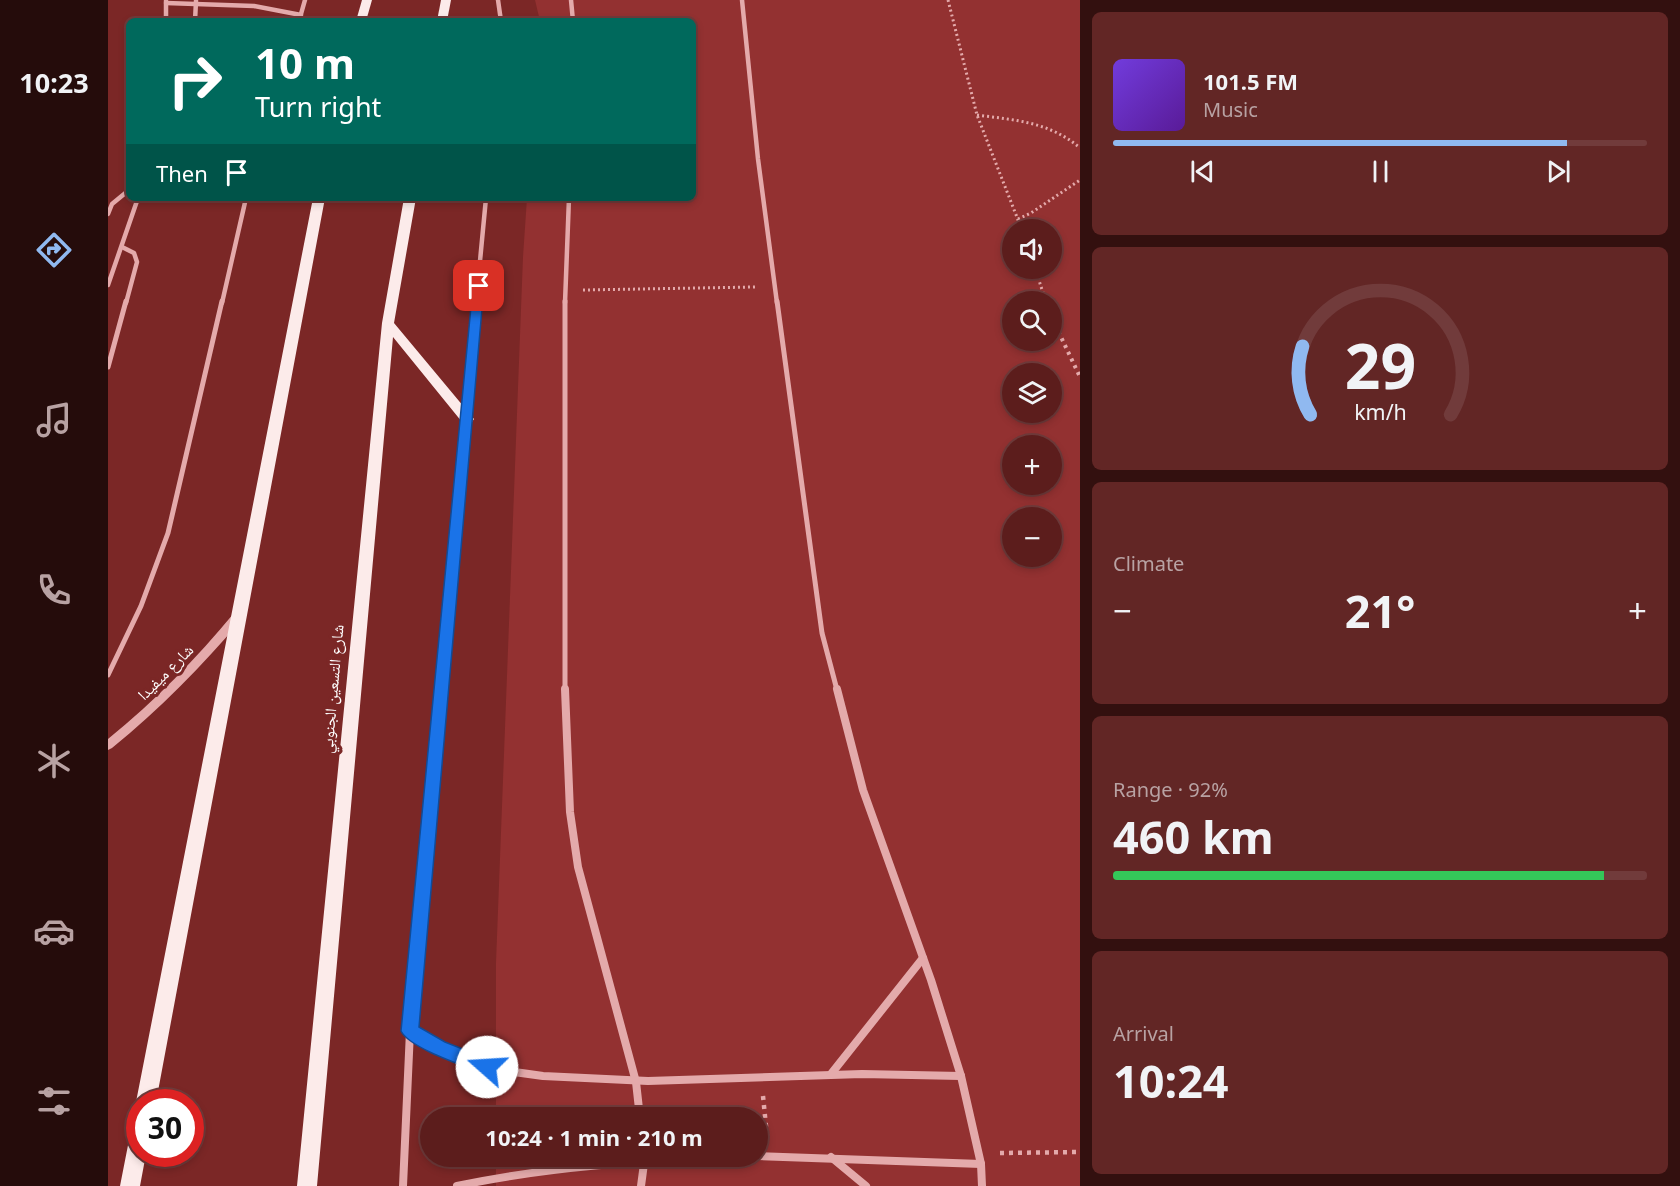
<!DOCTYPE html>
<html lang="en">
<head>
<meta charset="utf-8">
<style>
  :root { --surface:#5c1d1c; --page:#622625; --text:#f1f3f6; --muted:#b8a2a3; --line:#713b3b; --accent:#90b9f0 }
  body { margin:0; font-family:"Noto Sans","Noto Naskh Arabic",sans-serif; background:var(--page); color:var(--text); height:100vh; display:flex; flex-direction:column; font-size:22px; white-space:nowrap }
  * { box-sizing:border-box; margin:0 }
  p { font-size:20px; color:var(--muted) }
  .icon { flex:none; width:33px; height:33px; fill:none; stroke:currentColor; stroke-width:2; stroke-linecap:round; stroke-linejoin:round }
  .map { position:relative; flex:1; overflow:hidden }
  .panel { display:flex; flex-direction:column; gap:12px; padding:12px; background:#33100f; width:600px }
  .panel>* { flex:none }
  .banner { position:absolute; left:18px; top:18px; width:570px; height:183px; border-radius:9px; box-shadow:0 3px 9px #0003,0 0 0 2px var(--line); background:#00695c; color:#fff; overflow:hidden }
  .tools { position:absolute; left:894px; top:219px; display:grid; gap:12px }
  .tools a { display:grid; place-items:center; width:60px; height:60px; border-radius:50%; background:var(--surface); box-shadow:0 3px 9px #0003,0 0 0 2px var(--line); font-size:30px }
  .speed { position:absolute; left:18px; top:1089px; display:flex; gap:12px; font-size:30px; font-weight:700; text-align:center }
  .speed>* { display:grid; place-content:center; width:78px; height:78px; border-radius:50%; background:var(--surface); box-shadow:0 3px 9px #0003,0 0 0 2px var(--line); line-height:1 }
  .speed .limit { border:9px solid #d22; background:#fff; color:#111 }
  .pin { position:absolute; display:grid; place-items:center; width:51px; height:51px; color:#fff; margin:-26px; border-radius:12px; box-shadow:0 3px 9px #0006 }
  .me { position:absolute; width:66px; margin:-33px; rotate:289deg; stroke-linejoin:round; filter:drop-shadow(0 0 4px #0008) }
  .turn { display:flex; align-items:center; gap:21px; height:126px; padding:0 30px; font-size:27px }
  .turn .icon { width:78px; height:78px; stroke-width:2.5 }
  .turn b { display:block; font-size:42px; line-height:51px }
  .then { display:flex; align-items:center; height:57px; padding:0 30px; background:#0003; gap:12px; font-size:22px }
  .big { font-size:45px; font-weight:700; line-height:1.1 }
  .panel .widget { flex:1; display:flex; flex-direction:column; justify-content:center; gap:9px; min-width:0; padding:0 21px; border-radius:9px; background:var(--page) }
  .panel .dial { align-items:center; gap:0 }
  .dial svg { height:156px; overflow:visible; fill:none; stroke:var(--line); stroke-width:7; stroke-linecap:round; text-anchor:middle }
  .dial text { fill:var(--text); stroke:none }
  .song { display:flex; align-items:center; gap:18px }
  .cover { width:72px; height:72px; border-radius:9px; background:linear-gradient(135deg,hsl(260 70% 55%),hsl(270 70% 35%)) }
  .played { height:6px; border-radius:3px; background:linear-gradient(90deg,var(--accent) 85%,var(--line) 85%) }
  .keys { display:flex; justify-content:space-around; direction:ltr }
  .heat { display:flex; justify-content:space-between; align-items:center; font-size:33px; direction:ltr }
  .charge { height:9px; border-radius:4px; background:linear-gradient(90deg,#34c759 92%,var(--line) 0) }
  .trip { position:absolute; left:312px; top:1107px; width:348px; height:60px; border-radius:30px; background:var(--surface); box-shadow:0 3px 9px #0003,0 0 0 2px var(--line); font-weight:700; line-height:60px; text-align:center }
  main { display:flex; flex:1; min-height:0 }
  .tabs { display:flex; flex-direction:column; width:108px; justify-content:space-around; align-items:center; background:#250c0b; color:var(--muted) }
  .tabs .icon { width:42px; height:42px }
  .tabs .current { color:var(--accent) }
  .tabs b { font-size:27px; color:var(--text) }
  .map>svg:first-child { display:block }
  .green { fill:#933131; fill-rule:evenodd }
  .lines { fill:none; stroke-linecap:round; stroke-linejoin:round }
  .path-far2 { stroke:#e4aaab; stroke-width:3; stroke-dasharray:2 3; stroke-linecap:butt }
  .path-far1 { stroke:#e4aaab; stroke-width:4; stroke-dasharray:3 4.5; stroke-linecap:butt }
  .path { stroke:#e4aaab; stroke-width:4.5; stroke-dasharray:4 5; stroke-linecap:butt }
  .minor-far2 { stroke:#e4aaab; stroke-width:4.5 }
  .minor-far1 { stroke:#e4aaab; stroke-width:5 }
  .minor { stroke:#e4aaab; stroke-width:8 }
  .tertiary { fill:#e4aaab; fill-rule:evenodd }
  .primary { fill:#fcebea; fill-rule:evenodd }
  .route { fill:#1a73e8; stroke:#114b97; stroke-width:1.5 }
  .labels { text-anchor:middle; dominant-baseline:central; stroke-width:6; stroke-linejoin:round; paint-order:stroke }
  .street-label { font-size:16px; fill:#fff; stroke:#7b2726 }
</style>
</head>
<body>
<main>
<nav class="tabs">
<b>10:23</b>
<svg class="icon current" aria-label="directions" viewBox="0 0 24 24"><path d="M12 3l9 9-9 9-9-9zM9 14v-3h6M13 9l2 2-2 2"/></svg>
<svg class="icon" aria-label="music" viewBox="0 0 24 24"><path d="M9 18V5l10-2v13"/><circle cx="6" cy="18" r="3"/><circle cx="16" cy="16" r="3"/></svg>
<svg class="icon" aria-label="phone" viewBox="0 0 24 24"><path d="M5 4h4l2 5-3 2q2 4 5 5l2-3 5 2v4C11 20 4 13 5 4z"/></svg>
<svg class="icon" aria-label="climate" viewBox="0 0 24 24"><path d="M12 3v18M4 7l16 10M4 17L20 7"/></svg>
<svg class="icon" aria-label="car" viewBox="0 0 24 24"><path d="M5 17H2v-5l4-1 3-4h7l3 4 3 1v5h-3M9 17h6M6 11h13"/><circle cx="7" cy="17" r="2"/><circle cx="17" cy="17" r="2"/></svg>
<svg class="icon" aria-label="filters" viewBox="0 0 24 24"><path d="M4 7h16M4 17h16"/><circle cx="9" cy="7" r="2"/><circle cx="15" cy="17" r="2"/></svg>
</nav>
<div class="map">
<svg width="972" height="1186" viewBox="0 0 972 1186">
  <rect width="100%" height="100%" fill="#7b2726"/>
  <!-- green -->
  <path class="green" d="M427 0H972V1186H388V1157L650 1156V1118H388V963L415 257 419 198H585V21H432ZM904 230H944V268H904ZM904 302H944V340H904ZM904 374H944V412H904ZM904 446H944V484H904ZM904 518H944V556H904Z"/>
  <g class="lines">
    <!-- path-far2 -->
    <g class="path-far2">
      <polyline points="840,0 869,115 914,230"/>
      <path d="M869 115C907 120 942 122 972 148"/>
      <polyline points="910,219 923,213 972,180"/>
      <polyline points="927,268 938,302"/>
      <polyline points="475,290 647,287"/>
    </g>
    <!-- path-far1 -->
    <polyline class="path-far1" points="944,318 972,377"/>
    <!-- path -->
    <g class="path">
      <polyline points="655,1096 659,1136"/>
      <polyline points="892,1153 972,1152"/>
    </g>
    <!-- minor-far2 -->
    <g class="minor-far2">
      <polyline points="390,0 393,21"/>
      <polyline points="463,0 465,21"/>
      <polyline points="634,0 650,159 669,303"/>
      <polyline points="58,1 58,21"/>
      <polyline points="58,3 146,6 193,15"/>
      <polyline points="87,21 88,1"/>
      <polyline points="191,21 197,0"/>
      <polyline points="0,214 4,204 21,190"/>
      <polyline points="14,247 26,253 29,262 18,303"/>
      <polyline points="0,285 30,198"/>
      <polyline points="114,303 138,198"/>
      <polyline points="368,303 378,198"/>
      <polyline points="457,303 461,198"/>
    </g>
    <!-- minor-far1 -->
    <g class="minor-far1">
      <polyline points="669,301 714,633 729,690"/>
      <polyline points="0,367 18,301"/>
      <polyline points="0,675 33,606 60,533 114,301"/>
      <polyline points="333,690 369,301"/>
      <polyline points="457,690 457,301"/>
    </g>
    <!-- minor -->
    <g class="minor">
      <polyline points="457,689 462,812 470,867 528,1082 532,1118"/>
      <polyline points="729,689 755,790 823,980 853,1076 873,1164 874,1186"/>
      <polyline points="302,1031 339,1052 363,1062 392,1070 435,1076 540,1081 754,1074 853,1076"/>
      <polyline points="723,1074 815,958"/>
      <polyline points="650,1156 873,1164"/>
      <polyline points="723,1157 758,1186"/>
      <polyline points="295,1186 302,1031 333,689"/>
      <path d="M349 1186C442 1166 537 1161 632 1156"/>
      <polyline points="533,1186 537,1156"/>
    </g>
    <!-- tertiary -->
    <path class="tertiary" d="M130 612 134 613 135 616 134 619C94 666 52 709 4 748L0 750V739C47 701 88 659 126 613Z"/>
    <!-- primary -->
    <g class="primary">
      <polygon points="254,0 264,0 258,21 248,21"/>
      <polygon points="333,0 343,0 339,21 329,21"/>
      <polygon points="205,198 217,198 48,1102 32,1102 32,1109 28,1102"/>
      <polygon points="296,198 308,198 286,323 366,419 364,422 354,422 285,337 209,1186 189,1186 274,323"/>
      <polygon points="32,1126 32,1154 38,1154 32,1186 12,1186 22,1135 25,1128"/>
    </g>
  </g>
  <!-- route -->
  <path class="route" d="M371 283 376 286 311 1027 337 1042 385 1061 388 1067 385 1072 379 1075C360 1067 302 1049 293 1031L365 286Z"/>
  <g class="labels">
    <!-- street labels -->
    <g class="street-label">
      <text transform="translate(57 672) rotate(-45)">شارع ميفيدا</text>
      <text transform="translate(224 689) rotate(-85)">شارع التسعين الجنوبي</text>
    </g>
  </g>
</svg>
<div class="tools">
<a><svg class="icon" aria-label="sound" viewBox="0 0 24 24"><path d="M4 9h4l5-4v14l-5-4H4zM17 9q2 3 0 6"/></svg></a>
<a><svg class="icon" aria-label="search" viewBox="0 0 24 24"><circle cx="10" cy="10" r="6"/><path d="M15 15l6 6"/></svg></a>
<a><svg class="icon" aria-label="layers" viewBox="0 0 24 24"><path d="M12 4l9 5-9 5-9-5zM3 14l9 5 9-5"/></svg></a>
<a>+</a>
<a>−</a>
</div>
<div class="speed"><div class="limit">30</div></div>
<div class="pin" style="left:371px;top:286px;background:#d93025"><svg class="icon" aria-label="arrive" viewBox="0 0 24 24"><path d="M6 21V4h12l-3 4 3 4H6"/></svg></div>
<svg class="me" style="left:379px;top:1067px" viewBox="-20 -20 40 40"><circle r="19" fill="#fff"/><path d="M0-13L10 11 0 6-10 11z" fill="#1a73e8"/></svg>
<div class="trip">10:24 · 1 min · 210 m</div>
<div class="banner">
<div class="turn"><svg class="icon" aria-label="right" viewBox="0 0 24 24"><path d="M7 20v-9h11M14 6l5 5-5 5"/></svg><div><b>10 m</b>Turn right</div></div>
<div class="then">Then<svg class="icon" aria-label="arrive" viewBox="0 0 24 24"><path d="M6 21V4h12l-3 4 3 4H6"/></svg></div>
</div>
</div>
<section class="panel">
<div class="widget">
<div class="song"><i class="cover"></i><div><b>101.5 FM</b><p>Music</p></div></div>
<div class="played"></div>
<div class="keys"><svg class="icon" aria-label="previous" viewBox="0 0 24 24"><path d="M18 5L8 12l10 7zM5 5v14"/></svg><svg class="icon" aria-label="pause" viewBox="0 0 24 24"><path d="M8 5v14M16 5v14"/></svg><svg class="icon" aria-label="next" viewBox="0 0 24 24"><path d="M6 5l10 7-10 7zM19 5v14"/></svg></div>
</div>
<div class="widget dial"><svg viewBox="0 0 100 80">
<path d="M14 69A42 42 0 1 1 86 69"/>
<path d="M14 69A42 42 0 0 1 10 34" stroke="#90b9f0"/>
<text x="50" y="56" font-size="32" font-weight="700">29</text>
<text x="50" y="72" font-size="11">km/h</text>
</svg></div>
<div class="widget"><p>Climate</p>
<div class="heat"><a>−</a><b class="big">21°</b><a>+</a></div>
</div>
<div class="widget"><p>Range · 92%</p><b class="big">460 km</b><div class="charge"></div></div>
<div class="widget"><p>Arrival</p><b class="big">10:24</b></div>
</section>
</main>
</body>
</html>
